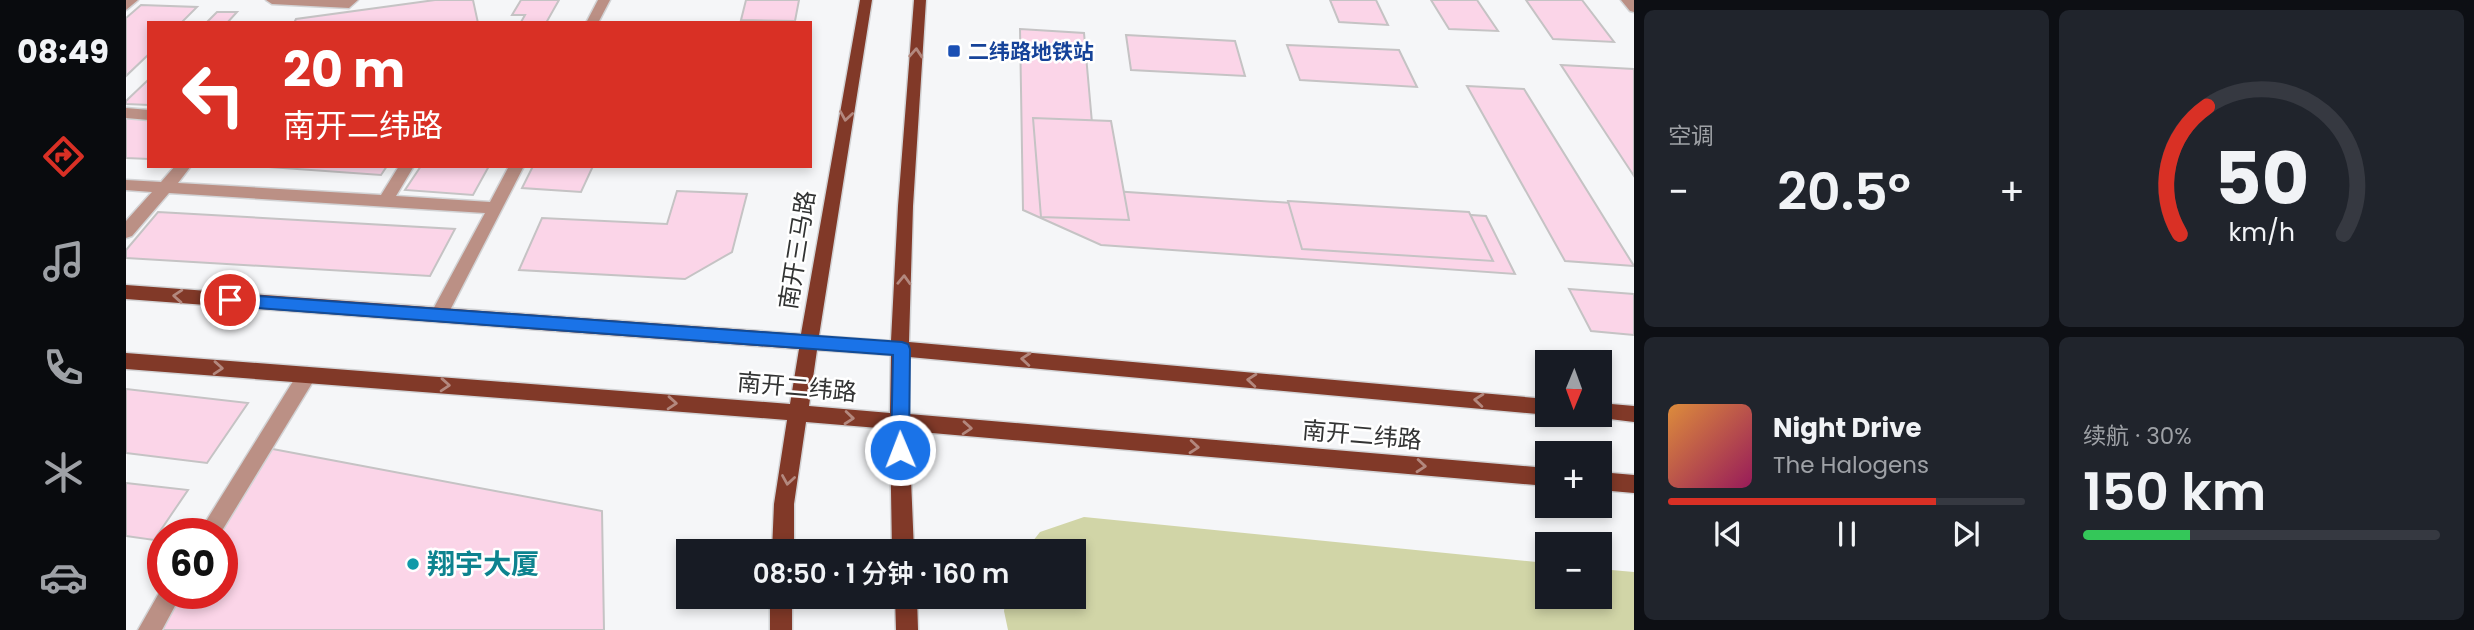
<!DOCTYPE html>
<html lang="zh">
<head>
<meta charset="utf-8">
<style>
  :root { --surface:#171b24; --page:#20242c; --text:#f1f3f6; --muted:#9ea1a6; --line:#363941; --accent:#d93025 }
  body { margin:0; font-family:Poppins,"Noto Sans SC",sans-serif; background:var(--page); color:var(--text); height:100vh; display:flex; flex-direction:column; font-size:26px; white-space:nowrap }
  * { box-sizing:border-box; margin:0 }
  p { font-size:23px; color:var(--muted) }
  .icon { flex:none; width:38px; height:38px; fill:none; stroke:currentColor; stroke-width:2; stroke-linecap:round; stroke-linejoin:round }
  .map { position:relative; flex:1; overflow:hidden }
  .panel { display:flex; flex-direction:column; gap:10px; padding:10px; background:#0d0f14; width:840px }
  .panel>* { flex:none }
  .banner { position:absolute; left:21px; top:21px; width:665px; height:147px; border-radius:0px; box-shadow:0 4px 10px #0003; background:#d93025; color:#fff; overflow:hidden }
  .needle { width:46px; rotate:181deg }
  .tools { position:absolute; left:1409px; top:350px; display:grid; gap:14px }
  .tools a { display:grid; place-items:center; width:77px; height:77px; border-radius:0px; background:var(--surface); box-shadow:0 4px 10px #0003; font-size:35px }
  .speed { position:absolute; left:21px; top:518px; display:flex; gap:14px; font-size:35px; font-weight:700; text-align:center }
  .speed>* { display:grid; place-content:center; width:91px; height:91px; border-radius:50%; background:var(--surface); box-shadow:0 4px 10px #0003; line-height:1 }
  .speed .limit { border:10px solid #d22; background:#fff; color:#111 }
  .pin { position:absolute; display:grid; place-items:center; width:60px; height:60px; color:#fff; margin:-30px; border:4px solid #fff; border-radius:50%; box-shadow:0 2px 7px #0007 }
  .me { position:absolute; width:77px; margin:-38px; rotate:359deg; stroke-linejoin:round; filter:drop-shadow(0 0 5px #0008) }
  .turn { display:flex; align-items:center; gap:24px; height:147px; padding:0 21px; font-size:32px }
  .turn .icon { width:91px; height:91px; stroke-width:2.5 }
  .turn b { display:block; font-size:49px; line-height:60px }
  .big { font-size:52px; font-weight:600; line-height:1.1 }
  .panel .tile { flex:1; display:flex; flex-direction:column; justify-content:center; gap:10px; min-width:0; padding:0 24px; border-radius:10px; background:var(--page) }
  .panel .dial { align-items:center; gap:0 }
  .dial svg { height:182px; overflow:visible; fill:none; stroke:var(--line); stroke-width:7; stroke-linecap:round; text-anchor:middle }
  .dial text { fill:var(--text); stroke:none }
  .song { display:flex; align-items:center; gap:21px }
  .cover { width:84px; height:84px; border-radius:10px; background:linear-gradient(135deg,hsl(30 70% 55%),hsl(330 70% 35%)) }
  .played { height:7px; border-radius:4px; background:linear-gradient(90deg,var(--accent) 75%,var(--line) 75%) }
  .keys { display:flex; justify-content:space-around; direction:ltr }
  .heat { display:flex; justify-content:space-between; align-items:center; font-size:38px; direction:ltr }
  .charge { height:10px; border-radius:5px; background:linear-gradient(90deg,#34c759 30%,var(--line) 0) }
  .panel .tiles { flex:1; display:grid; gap:10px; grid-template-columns:repeat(2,1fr) }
  .trip { position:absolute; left:550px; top:539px; width:410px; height:70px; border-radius:0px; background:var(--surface); box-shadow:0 4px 10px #0003; font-weight:600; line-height:70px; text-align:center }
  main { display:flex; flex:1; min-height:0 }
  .dock { display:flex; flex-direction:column; width:126px; justify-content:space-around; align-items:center; background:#090b0e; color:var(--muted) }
  .dock .icon { width:49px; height:49px }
  .dock .current { color:var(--accent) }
  .dock b { font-size:32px; color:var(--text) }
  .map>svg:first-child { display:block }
  .green { fill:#d1d5a7 }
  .building { fill:#fbd5e8; stroke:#c5c3c4; stroke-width:2 }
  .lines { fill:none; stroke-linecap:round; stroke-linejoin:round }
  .minor-casing { stroke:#d2d3d5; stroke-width:3 }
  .major-casing { stroke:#d2d3d5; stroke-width:3 }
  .minor { fill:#bb9085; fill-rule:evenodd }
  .major { fill:#813928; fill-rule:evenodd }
  .oneway { stroke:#b3887e }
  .route { fill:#1a73e8; stroke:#114b97; stroke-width:2 }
  .transit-dot { fill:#1a4fb4; stroke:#fff; stroke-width:2.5 }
  .culture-dot { fill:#0f9aa8; stroke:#fff; stroke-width:2.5 }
  .labels { text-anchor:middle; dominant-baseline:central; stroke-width:5; stroke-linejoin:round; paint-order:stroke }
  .far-transit-label { font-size:21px; font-weight:bold; fill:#164399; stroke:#fff; text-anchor:start }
  .street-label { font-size:24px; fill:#323333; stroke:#fff }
  .near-culture-label { font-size:28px; font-weight:bold; fill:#0d838f; stroke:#fff; text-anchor:start }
</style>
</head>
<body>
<main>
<nav class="dock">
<b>08:49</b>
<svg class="icon current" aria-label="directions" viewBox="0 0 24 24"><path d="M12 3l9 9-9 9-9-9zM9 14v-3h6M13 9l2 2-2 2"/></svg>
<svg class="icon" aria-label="music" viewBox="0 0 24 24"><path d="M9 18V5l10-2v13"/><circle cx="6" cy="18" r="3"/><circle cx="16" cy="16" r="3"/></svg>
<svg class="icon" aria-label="phone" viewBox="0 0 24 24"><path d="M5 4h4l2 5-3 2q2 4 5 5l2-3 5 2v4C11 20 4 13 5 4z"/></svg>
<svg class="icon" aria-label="climate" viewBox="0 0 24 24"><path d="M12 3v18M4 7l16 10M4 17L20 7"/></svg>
<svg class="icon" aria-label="car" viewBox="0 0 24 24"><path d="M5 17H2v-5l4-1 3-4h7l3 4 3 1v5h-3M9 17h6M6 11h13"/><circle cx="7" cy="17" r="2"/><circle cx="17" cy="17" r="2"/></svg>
</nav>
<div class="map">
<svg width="1508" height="630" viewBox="0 0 1508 630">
  <rect width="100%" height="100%" fill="#f5f6f8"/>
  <!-- green -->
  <polygon class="green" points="958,517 1421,563 1421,597 1474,597 1474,569 1508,572 1508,630 882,630 878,611 880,597 947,597 947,551 899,551 914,532"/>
  <!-- building -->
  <g class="building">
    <polygon points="309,0 347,0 352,23 168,23 170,19"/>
    <polygon points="395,0 433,0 420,23 395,22 399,15 386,15"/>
    <polygon points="620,0 673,0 669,21 615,20"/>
    <polygon points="1204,0 1250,0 1262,25 1213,22"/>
    <polygon points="1305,0 1351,0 1372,31 1323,29"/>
    <polygon points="1400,0 1456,0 1488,42 1427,39"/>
    <polygon points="15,5 71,7 55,23 23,23 23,54 0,76 0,18"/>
    <polygon points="91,12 111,12 101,23 80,23"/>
    <polygon points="894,29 958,33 972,190 1360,216 1389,274 975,245 897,210"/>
    <polygon points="1000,35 1109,41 1119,76 1005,70"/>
    <polygon points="1161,45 1273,50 1291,87 1174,80"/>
    <polygon points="1435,65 1508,69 1508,176"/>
    <polygon points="23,79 23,105 0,104 0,101"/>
    <polygon points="1341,86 1398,89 1508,266 1439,261"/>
    <polygon points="0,116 23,117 23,159 0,158"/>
    <polygon points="907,118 985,121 1003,220 915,217"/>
    <polygon points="129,166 261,166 255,175"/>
    <polygon points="295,166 363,166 347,195 279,190"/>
    <polygon points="407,166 467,166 455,192 396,188"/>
    <polygon points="551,191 621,194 606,252 559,279 393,270 416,218 541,224"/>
    <polygon points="1162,201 1343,212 1367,261 1176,249"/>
    <polygon points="32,212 329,229 304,276 0,258 0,250"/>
    <polygon points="1443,289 1508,294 1508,335 1465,331"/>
    <polygon points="0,389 122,403 81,463 0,453"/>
    <polygon points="136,447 476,511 478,630 23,630 45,593 96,593 96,534 82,534"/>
    <polygon points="0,483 62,490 28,540 0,536"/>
  </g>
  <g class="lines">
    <!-- minor casing -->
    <g class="minor-casing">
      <g id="minor">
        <polygon points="0,0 12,0 0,10"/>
        <polygon points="140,0 232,0 223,8 146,4"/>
        <polygon points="472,0 484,0 472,23 460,23"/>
        <polygon points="1495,0 1508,0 1508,12 1504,11"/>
        <polygon points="0,108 23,110 23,120 0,118"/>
        <polygon points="49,166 65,166 52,183 255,195 273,166 288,166 270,196 364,202 383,166 398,166 319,320 307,320 304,315 359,213 43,193 6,236 0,238 0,221 26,192 0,190 0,180 35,182"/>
        <polygon points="181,367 188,370 190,375 188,380 94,534 72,534 174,370"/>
        <polygon points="37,586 37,593 56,593 36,630 12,630"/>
      </g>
    </g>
    <!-- major casing -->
    <g class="major-casing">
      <g id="major">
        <path d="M734 0H746L693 336 765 341 772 206 788 0H800L787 206 783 342 1421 399 1422 415 783 357V414L1421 468V486L783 431 788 551H766L764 429 680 422 668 504V551H646L648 504 661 420 0 369V353L664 404 673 349 0 299V285L675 334ZM691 350 765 355 764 413 683 406Z"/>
        <polygon points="1474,403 1508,406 1508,422 1467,417 1466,415 1474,415"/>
        <polygon points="1474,472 1508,475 1508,493 1474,490"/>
        <rect x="644" y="597" width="22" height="33"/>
        <polygon points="769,597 791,597 792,630 770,630"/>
      </g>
    </g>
    <!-- minor -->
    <use href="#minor" class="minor"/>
    <!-- major -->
    <use href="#major" class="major"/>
  </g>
  <!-- one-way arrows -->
  <defs><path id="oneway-chevron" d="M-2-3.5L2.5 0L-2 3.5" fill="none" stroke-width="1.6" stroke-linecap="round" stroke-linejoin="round" transform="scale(1.75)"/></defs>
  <g class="oneway">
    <use href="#oneway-chevron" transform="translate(790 53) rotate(-86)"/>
    <use href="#oneway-chevron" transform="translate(720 116) rotate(99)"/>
    <use href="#oneway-chevron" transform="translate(778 280) rotate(-88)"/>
    <use href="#oneway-chevron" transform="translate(52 296) rotate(-176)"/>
    <use href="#oneway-chevron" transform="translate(900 359) rotate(-175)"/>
    <use href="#oneway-chevron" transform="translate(92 368) rotate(4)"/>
    <use href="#oneway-chevron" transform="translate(1126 380) rotate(-175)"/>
    <use href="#oneway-chevron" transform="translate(319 385) rotate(4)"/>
    <use href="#oneway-chevron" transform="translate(1353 400) rotate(-175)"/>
    <use href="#oneway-chevron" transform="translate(546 403) rotate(4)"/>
    <use href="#oneway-chevron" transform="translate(723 418) rotate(5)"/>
    <use href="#oneway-chevron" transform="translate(841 428) rotate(4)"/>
    <use href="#oneway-chevron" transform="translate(1068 447) rotate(5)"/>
    <use href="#oneway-chevron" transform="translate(1295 466) rotate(5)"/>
    <use href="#oneway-chevron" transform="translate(662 480) rotate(99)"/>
  </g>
  <!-- route -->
  <polygon class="route" points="104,294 776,342 782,344 784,349 783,450 780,456 774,458 768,456 765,450 767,355 104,306 97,300"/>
  <!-- markers -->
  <rect class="transit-dot" x="821" y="44" width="14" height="14" rx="3.5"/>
  <circle class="culture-dot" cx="287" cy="564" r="7"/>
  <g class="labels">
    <!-- far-transit labels -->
    <g class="far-transit-label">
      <text x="842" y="51">二纬路地铁站</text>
    </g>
    <!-- street labels -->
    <g class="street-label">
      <text transform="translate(671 250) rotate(-81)">南开三马路</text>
      <text transform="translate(671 387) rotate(5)">南开二纬路</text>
      <text transform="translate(1236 435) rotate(5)">南开二纬路</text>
    </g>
    <!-- near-culture labels -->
    <g class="near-culture-label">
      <text x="301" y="564">翔宇大厦</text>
    </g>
  </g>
</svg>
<div class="tools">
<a><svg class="needle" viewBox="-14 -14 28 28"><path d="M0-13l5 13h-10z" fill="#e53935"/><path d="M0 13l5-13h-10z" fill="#9ea1a6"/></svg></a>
<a>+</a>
<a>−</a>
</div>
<div class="speed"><div class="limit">60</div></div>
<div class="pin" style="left:104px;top:300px;background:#d93025"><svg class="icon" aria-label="arrive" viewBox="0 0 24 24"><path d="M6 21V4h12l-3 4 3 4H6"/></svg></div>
<svg class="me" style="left:774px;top:450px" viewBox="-20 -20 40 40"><circle r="17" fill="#1a73e8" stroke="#fff" stroke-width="3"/><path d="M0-11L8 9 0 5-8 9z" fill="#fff"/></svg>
<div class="trip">08:50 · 1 分钟 · 160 m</div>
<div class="banner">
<div class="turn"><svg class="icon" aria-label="left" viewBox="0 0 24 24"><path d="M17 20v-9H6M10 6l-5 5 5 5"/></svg><div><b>20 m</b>南开二纬路</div></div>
</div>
</div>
<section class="panel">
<div class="tiles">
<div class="tile"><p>空调</p>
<div class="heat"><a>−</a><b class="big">20.5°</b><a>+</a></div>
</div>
<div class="tile dial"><svg viewBox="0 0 100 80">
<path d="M14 69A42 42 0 1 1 86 69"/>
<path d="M14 69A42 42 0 0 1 26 13" stroke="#d93025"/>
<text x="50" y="56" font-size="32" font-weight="700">50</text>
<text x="50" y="72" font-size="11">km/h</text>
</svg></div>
<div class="tile">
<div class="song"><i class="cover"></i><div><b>Night Drive</b><p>The Halogens</p></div></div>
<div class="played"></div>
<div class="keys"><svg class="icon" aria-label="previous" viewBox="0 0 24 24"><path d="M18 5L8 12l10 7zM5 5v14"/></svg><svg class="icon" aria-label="pause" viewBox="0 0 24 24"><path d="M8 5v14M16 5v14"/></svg><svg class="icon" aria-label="next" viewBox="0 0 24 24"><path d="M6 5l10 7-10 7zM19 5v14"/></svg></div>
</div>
<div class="tile"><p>续航 · 30%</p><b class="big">150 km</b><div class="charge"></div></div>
</div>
</section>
</main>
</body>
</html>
